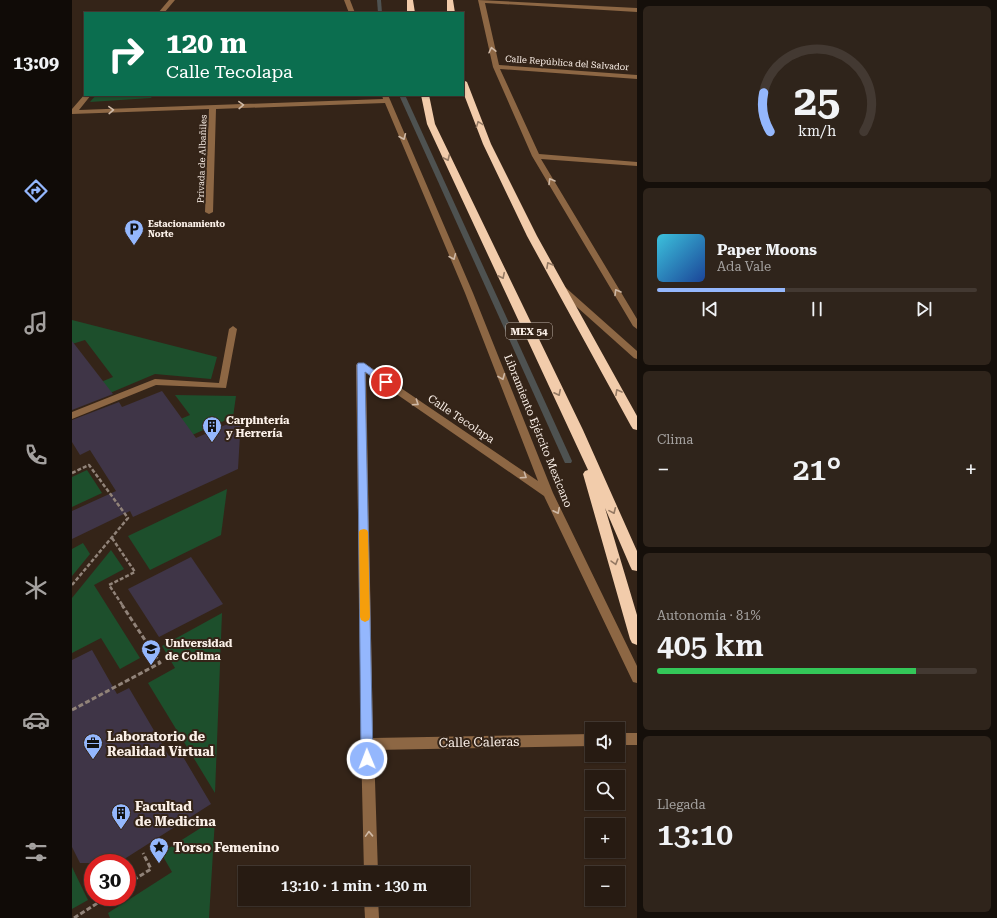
<!DOCTYPE html>
<html lang="es">
<head>
<meta charset="utf-8">
<style>
  :root { --surface:#271b12; --page:#2f241b; --text:#f1f3f6; --muted:#a4a19f; --line:#433932; --accent:#94b7fd }
  body { margin:0; font-family:"Roboto Serif",serif; background:var(--page); color:var(--text); height:100vh; display:flex; flex-direction:column; font-size:15px; white-space:nowrap }
  * { box-sizing:border-box; margin:0 }
  p { font-size:13px; color:var(--muted) }
  .icon { flex:none; width:22px; height:22px; fill:none; stroke:currentColor; stroke-width:2; stroke-linecap:round; stroke-linejoin:round }
  .map { position:relative; flex:1; overflow:hidden }
  .drawer { display:flex; flex-direction:column; gap:6px; padding:6px; background:#150f0a; width:360px }
  .drawer>* { flex:none }
  .top-card { position:absolute; left:12px; top:12px; width:380px; height:84px; border-radius:0px; box-shadow:0 1px 3px #0004,0 0 0 1px var(--line); background:#0b6e4f; color:#fff; overflow:hidden }
  .buttons { position:absolute; left:513px; top:722px; display:grid; gap:8px }
  .buttons a { display:grid; place-items:center; width:40px; height:40px; border-radius:0px; background:var(--surface); box-shadow:0 1px 3px #0004,0 0 0 1px var(--line); font-size:20px }
  .speed { position:absolute; left:12px; top:854px; display:flex; gap:8px; font-size:20px; font-weight:700; text-align:center }
  .speed>* { display:grid; place-content:center; width:52px; height:52px; border-radius:50%; background:var(--surface); box-shadow:0 1px 3px #0004,0 0 0 1px var(--line); line-height:1 }
  .speed .limit { border:6px solid #d22; background:#fff; color:#111 }
  .pin { position:absolute; display:grid; place-items:center; width:34px; height:34px; color:#fff; margin:-17px; border:2px solid #fff; border-radius:50%; box-shadow:0 1px 4px #0007 }
  .me { position:absolute; width:44px; margin:-22px; rotate:359deg; stroke-linejoin:round; filter:drop-shadow(0 0 3px #0008) }
  .turn { display:flex; align-items:center; gap:14px; height:84px; padding:0 16px; font-size:18px }
  .turn .icon { width:52px; height:52px; stroke-width:2.5 }
  .turn b { display:block; font-size:28px; line-height:34px }
  .big { font-size:30px; font-weight:600; line-height:1.1 }
  .drawer .tile { flex:1; display:flex; flex-direction:column; justify-content:center; gap:6px; min-width:0; padding:0 14px; border-radius:6px; background:var(--page) }
  .drawer .dial { align-items:center; gap:0 }
  .dial svg { height:104px; overflow:visible; fill:none; stroke:var(--line); stroke-width:7; stroke-linecap:round; text-anchor:middle }
  .dial text { fill:var(--text); stroke:none }
  .song { display:flex; align-items:center; gap:12px }
  .cover { width:48px; height:48px; border-radius:6px; background:linear-gradient(135deg,hsl(190 70% 55%),hsl(220 70% 35%)) }
  .played { height:4px; border-radius:2px; background:linear-gradient(90deg,var(--accent) 40%,var(--line) 40%) }
  .keys { display:flex; justify-content:space-around; direction:ltr }
  .heat { display:flex; justify-content:space-between; align-items:center; font-size:22px; direction:ltr }
  .charge { height:6px; border-radius:3px; background:linear-gradient(90deg,#34c759 81%,var(--line) 0) }
  .trip { position:absolute; left:166px; top:866px; width:232px; height:40px; border-radius:0px; background:var(--surface); box-shadow:0 1px 3px #0004,0 0 0 1px var(--line); font-weight:600; line-height:40px; text-align:center }
  main { display:flex; flex:1; min-height:0 }
  .dock { display:flex; flex-direction:column; width:72px; justify-content:space-around; align-items:center; background:#100b07; color:var(--muted) }
  .dock .icon { width:28px; height:28px }
  .dock .active { color:var(--accent) }
  .dock b { font-size:18px; color:var(--text) }
  .map>svg:first-child { display:block }
  .green { fill:#1d4f2c }
  .lines { fill:none; stroke-linecap:round; stroke-linejoin:round }
  .stream { fill:#4e5251; fill-rule:evenodd }
  .building { fill:#3f3547 }
  .path-far1 { stroke:#918379; stroke-width:2.5; stroke-dasharray:4 2; stroke-linecap:butt }
  .path { stroke:#918379; stroke-width:3; stroke-dasharray:5 2.5; stroke-linecap:butt }
  .minor { fill:#8d6744; fill-rule:evenodd }
  .highway { fill:#f2ccab; fill-rule:evenodd }
  .oneway { stroke:#cfb9a6 }
  .oneway2 { stroke:#937862 }
  .route { fill:#94b7fd; stroke:#6077a4 }
  .slow { fill:#f59e0b }
  .labels { text-anchor:middle; dominant-baseline:central; stroke-width:4; stroke-linejoin:round; paint-order:stroke }
  .far-street-label { font-size:9px; fill:#fbf0e8; stroke:#342418 }
  .far-poi-label { font-size:9px; font-weight:bold; fill:#fbf0e8; stroke:#342418; text-anchor:start }
  .shield { fill:#342418; stroke:#bfb3aa; stroke-width:1 }
  .shield-label { font-size:10px; font-weight:bold; fill:#fbf0e8 }
  .street-label { font-size:11px; fill:#fbf0e8; stroke:#342418 }
  .poi-label { font-size:11px; font-weight:bold; fill:#fbf0e8; stroke:#342418; text-anchor:start }
  .near-poi-label { font-size:13px; font-weight:bold; fill:#fbf0e8; stroke:#342418; text-anchor:start }
  .near-street-label { font-size:13px; fill:#fbf0e8; stroke:#342418 }
</style>
</head>
<body>
<main>
<nav class="dock">
<b>13:09</b>
<svg class="icon active" aria-label="directions" viewBox="0 0 24 24"><path d="M12 3l9 9-9 9-9-9zM9 14v-3h6M13 9l2 2-2 2"/></svg>
<svg class="icon" aria-label="music" viewBox="0 0 24 24"><path d="M9 18V5l10-2v13"/><circle cx="6" cy="18" r="3"/><circle cx="16" cy="16" r="3"/></svg>
<svg class="icon" aria-label="phone" viewBox="0 0 24 24"><path d="M5 4h4l2 5-3 2q2 4 5 5l2-3 5 2v4C11 20 4 13 5 4z"/></svg>
<svg class="icon" aria-label="climate" viewBox="0 0 24 24"><path d="M12 3v18M4 7l16 10M4 17L20 7"/></svg>
<svg class="icon" aria-label="car" viewBox="0 0 24 24"><path d="M5 17H2v-5l4-1 3-4h7l3 4 3 1v5h-3M9 17h6M6 11h13"/><circle cx="7" cy="17" r="2"/><circle cx="17" cy="17" r="2"/></svg>
<svg class="icon" aria-label="filters" viewBox="0 0 24 24"><path d="M4 7h16M4 17h16"/><circle cx="9" cy="7" r="2"/><circle cx="15" cy="17" r="2"/></svg>
</nav>
<div class="map">
<svg width="565" height="918" viewBox="0 0 565 918">
  <rect width="100%" height="100%" fill="#342418"/>
  <!-- green -->
  <g class="green">
    <polygon points="24,95 81,95 79,98 18,102"/>
    <polygon points="0,320 145,357 139,379 83,374 0,409 0,394 41,377 13,340 0,344"/>
    <polygon points="103,395 164,396 161,417 36,472 24,455 118,415"/>
    <polygon points="15,470 30,493 0,507 0,477"/>
    <polygon points="155,489 149,535 78,570 56,536"/>
    <polygon points="11,543 18,554 0,576 0,549"/>
    <polygon points="39,550 52,569 22,585 68,658 48,669 29,638 0,653 0,598"/>
    <polygon points="150,613 143,793 76,683 103,668 90,646"/>
    <polygon points="143,819 137,918 38,918 36,913 100,872 89,853"/>
    <polygon points="0,867 16,900 0,909"/>
  </g>
  <g class="lines">
    <!-- stream -->
    <g class="stream">
      <polygon points="305,0 309,0 310,13 306,13"/>
      <polygon points="327,95 333,95 500,461 499,463 493,463 492,461"/>
    </g>
  </g>
  <!-- building -->
  <g class="building">
    <polygon points="0,341 41,394 0,410"/>
    <polygon points="90,391 124,438 169,418 166,469 61,517 58,511 0,539 0,511 44,491 18,450 8,455 0,442 0,420 47,402 50,407"/>
    <polygon points="119,557 151,604 87,637 56,589"/>
    <polygon points="20,650 45,694 57,688 97,756 107,750 139,804 46,863 8,863 0,847 0,660"/>
  </g>
  <g class="lines">
    <!-- path-far1 -->
    <g class="path-far1">
      <polyline points="0,473 17,465 56,518 0,585"/>
      <polyline points="40,538 63,572 37,585 51,606"/>
    </g>
    <!-- path -->
    <g class="path">
      <polyline points="0,710 88,663 50,605"/>
      <polyline points="55,884 79,869 71,853"/>
      <polyline points="2,918 35,897"/>
    </g>
    <!-- minor -->
    <g class="minor">
      <polygon points="97,0 103,0 92,13 86,13"/>
      <polygon points="272,0 278,0 283,13 277,13"/>
      <polygon points="406,0 565,8 565,12 413,3 427,65 565,75 565,79 428,69 467,154 565,162 565,166 469,159 565,319 565,329 561,326 460,156 421,67"/>
      <polygon points="13,94 19,95 7,110 311,99 310,95 316,95 401,293 481,493 565,666 565,683 561,682 472,496 294,373 301,738 520,734 520,746 302,750 306,873 292,873 289,744 284,365 286,363 292,363 466,481 393,293 313,103 144,109 141,212 137,214 133,212 137,109 0,114 0,109"/>
      <polygon points="490,286 493,287 565,351 565,359 562,358 487,291 486,289"/>
      <polygon points="161,326 165,329 154,388 84,385 0,419 0,412 83,379 147,383 157,329"/>
      <rect x="546" y="733" width="19" height="12"/>
      <polygon points="292,899 306,899 307,918 293,918"/>
    </g>
    <!-- highway -->
    <g class="highway">
      <polygon points="335,0 341,0 343,13 335,13"/>
      <polygon points="375,0 381,0 383,13 375,13"/>
      <polygon points="391,80 395,82 419,144 465,236 565,416 565,430 561,429 559,426 455,236 411,144 391,92"/>
      <polygon points="349,95 357,95 363,124 511,430 565,551 565,571 560,570 558,566 533,508 565,615 565,645 560,643 558,639 511,474 513,471 516,470 355,124"/>
    </g>
  </g>
  <!-- one-way arrows -->
  <defs><path id="oneway-chevron" d="M-2-3.5L2.5 0L-2 3.5" fill="none" stroke-width="1.6" stroke-linecap="round" stroke-linejoin="round"/></defs>
  <g class="oneway">
    <use href="#oneway-chevron" transform="translate(420 50) rotate(-103)"/>
    <use href="#oneway-chevron" transform="translate(169 105) rotate(-2)"/>
    <use href="#oneway-chevron" transform="translate(39 110) rotate(-2)"/>
    <use href="#oneway-chevron" transform="translate(331 137) rotate(67)"/>
    <use href="#oneway-chevron" transform="translate(479 181) rotate(-121)"/>
    <use href="#oneway-chevron" transform="translate(381 257) rotate(67)"/>
    <use href="#oneway-chevron" transform="translate(545 292) rotate(-121)"/>
    <use href="#oneway-chevron" transform="translate(430 377) rotate(68)"/>
    <use href="#oneway-chevron" transform="translate(344 403) rotate(34)"/>
    <use href="#oneway-chevron" transform="translate(452 476) rotate(34)"/>
    <use href="#oneway-chevron" transform="translate(485 511) rotate(64)"/>
    <use href="#oneway-chevron" transform="translate(297 834) rotate(-92)"/>
  </g>
  <g class="oneway2">
    <use href="#oneway-chevron" transform="translate(407 124) rotate(-111)"/>
    <use href="#oneway-chevron" transform="translate(375 158) rotate(65)"/>
    <use href="#oneway-chevron" transform="translate(477 265) rotate(-119)"/>
    <use href="#oneway-chevron" transform="translate(430 276) rotate(64)"/>
    <use href="#oneway-chevron" transform="translate(546 392) rotate(-119)"/>
    <use href="#oneway-chevron" transform="translate(486 393) rotate(64)"/>
    <use href="#oneway-chevron" transform="translate(541 511) rotate(66)"/>
    <use href="#oneway-chevron" transform="translate(543 562) rotate(74)"/>
  </g>
  <!-- route -->
  <polygon class="route" points="286,363 292,363 318,382 317,384 311,384 293,372 301,759 299,763 295,764 291,763 289,759 285,365"/>
  <!-- slow -->
  <polygon class="slow" points="292,529 295,530 296,532 298,617 297,620 293,622 289,620 288,617 287,532 288,530"/>
  <!-- icons -->
  <defs>
    <g id="parking-pin" transform="scale(1)"><path d="M0 17L-7.5 6A9.5 9.5 0 1 1 7.5 6Z" fill="#94b7fd" stroke="#342418"/><path d="M-3.5-5.5H1a3.5 3.5 0 0 1 0 7H-1V5.5H-3.5ZM-1-3.4V-.6H.8a1.4 1.4 0 0 0 0-2.8Z" fill="#111"/></g>
    <g id="building-pin" transform="scale(1)"><path d="M0 17L-7.5 6A9.5 9.5 0 1 1 7.5 6Z" fill="#94b7fd" stroke="#342418"/><path d="M-4-6H4V6H1V3H-1V6H-4ZM-2.5-4.3h1.7v1.8h-1.7ZM.8-4.3h1.7v1.8H.8ZM-2.5-1h1.7V.8h-1.7ZM.8-1h1.7V.8H.8Z" fill="#111"/></g>
    <g id="university-pin" transform="scale(1)"><path d="M0 17L-7.5 6A9.5 9.5 0 1 1 7.5 6Z" fill="#94b7fd" stroke="#342418"/><path d="M0-5L7-2L0 1L-7-2ZM-4 1L0 2.5L4 1V4Q0 6-4 4Z" fill="#111"/></g>
    <g id="office-pin" transform="scale(1)"><path d="M0 17L-7.5 6A9.5 9.5 0 1 1 7.5 6Z" fill="#94b7fd" stroke="#342418"/><path d="M-6-3h4V-5.5h4V-3h4V5H-6ZM-1-4.5V-3h2v-1.5ZM-6 0V1H6V0Z" fill="#111"/></g>
    <g id="sight-pin" transform="scale(1)"><path d="M0 17L-7.5 6A9.5 9.5 0 1 1 7.5 6Z" fill="#94b7fd" stroke="#342418"/><path d="M0-6L1.8-2.2L6-1.7L2.9 1.2L3.7 5.4L0 3.3L-3.7 5.4L-2.9 1.2L-6-1.7L-1.8-2.2Z" fill="#111"/></g>
  </defs>
  <g fill-rule="evenodd">
    <use href="#parking-pin" x="62" y="229"/>
    <use href="#building-pin" x="140" y="426"/>
    <use href="#university-pin" x="79" y="649"/>
    <use href="#office-pin" x="21" y="743"/>
    <use href="#building-pin" x="49" y="813"/>
    <use href="#sight-pin" x="87" y="847"/>
  </g>
  <g class="labels">
    <!-- far-street labels -->
    <g class="far-street-label">
      <text transform="translate(495 63) rotate(4)">Calle República del Salvador</text>
      <text transform="translate(130 159) rotate(-88)">Privada de Albañiles</text>
    </g>
    <!-- far-poi labels -->
    <g class="far-poi-label">
      <text x="76" y="224">Estacionamiento<tspan x="76" dy="10">Norte</tspan></text>
    </g>
    <!-- shield labels -->
    <rect class="shield" x="434" y="323" width="46" height="16" rx="3"/>
    <g class="shield-label">
      <text x="457" y="331">MEX 54</text>
    </g>
    <!-- street labels -->
    <g class="street-label">
      <text transform="translate(389 419) rotate(34)">Calle Tecolapa</text>
      <text transform="translate(466 431) rotate(68)">Libramiento Ejército Mexicano</text>
    </g>
    <!-- poi labels -->
    <g class="poi-label">
      <text x="154" y="420">Carpintería<tspan x="154" dy="13">y Herrería</tspan></text>
      <text x="93" y="643">Universidad<tspan x="93" dy="13">de Colima</tspan></text>
    </g>
    <!-- near-poi labels -->
    <g class="near-poi-label">
      <text x="35" y="736">Laboratorio de<tspan x="35" dy="15">Realidad Virtual</tspan></text>
      <text x="63" y="806">Facultad<tspan x="63" dy="15">de Medicina</tspan></text>
      <text x="101" y="847">Torso Femenino</text>
    </g>
    <!-- near-street labels -->
    <g class="near-street-label">
      <text transform="translate(407 742) rotate(-1)">Calle Caleras</text>
    </g>
  </g>
</svg>
<div class="buttons">
<a><svg class="icon" aria-label="sound" viewBox="0 0 24 24"><path d="M4 9h4l5-4v14l-5-4H4zM17 9q2 3 0 6"/></svg></a>
<a><svg class="icon" aria-label="search" viewBox="0 0 24 24"><circle cx="10" cy="10" r="6"/><path d="M15 15l6 6"/></svg></a>
<a>+</a>
<a>−</a>
</div>
<div class="speed"><div class="limit">30</div></div>
<div class="pin" style="left:314px;top:382px;background:#d93025"><svg class="icon" aria-label="arrive" viewBox="0 0 24 24"><path d="M6 21V4h12l-3 4 3 4H6"/></svg></div>
<svg class="me" style="left:295px;top:759px" viewBox="-20 -20 40 40"><circle r="17" fill="#94b7fd" stroke="#fff" stroke-width="3"/><path d="M0-11L8 9 0 5-8 9z" fill="#fff"/></svg>
<div class="trip">13:10 · 1 min · 130 m</div>
<div class="top-card">
<div class="turn"><svg class="icon" aria-label="right" viewBox="0 0 24 24"><path d="M7 20v-9h11M14 6l5 5-5 5"/></svg><div><b>120 m</b>Calle Tecolapa</div></div>
</div>
</div>
<section class="drawer">
<div class="tile dial"><svg viewBox="0 0 100 80">
<path d="M14 69A42 42 0 1 1 86 69"/>
<path d="M14 69A42 42 0 0 1 9 39" stroke="#94b7fd"/>
<text x="50" y="56" font-size="32" font-weight="700">25</text>
<text x="50" y="72" font-size="11">km/h</text>
</svg></div>
<div class="tile">
<div class="song"><i class="cover"></i><div><b>Paper Moons</b><p>Ada Vale</p></div></div>
<div class="played"></div>
<div class="keys"><svg class="icon" aria-label="previous" viewBox="0 0 24 24"><path d="M18 5L8 12l10 7zM5 5v14"/></svg><svg class="icon" aria-label="pause" viewBox="0 0 24 24"><path d="M8 5v14M16 5v14"/></svg><svg class="icon" aria-label="next" viewBox="0 0 24 24"><path d="M6 5l10 7-10 7zM19 5v14"/></svg></div>
</div>
<div class="tile"><p>Clima</p>
<div class="heat"><a>−</a><b class="big">21°</b><a>+</a></div>
</div>
<div class="tile"><p>Autonomía · 81%</p><b class="big">405 km</b><div class="charge"></div></div>
<div class="tile"><p>Llegada</p><b class="big">13:10</b></div>
</section>
</main>
</body>
</html>
